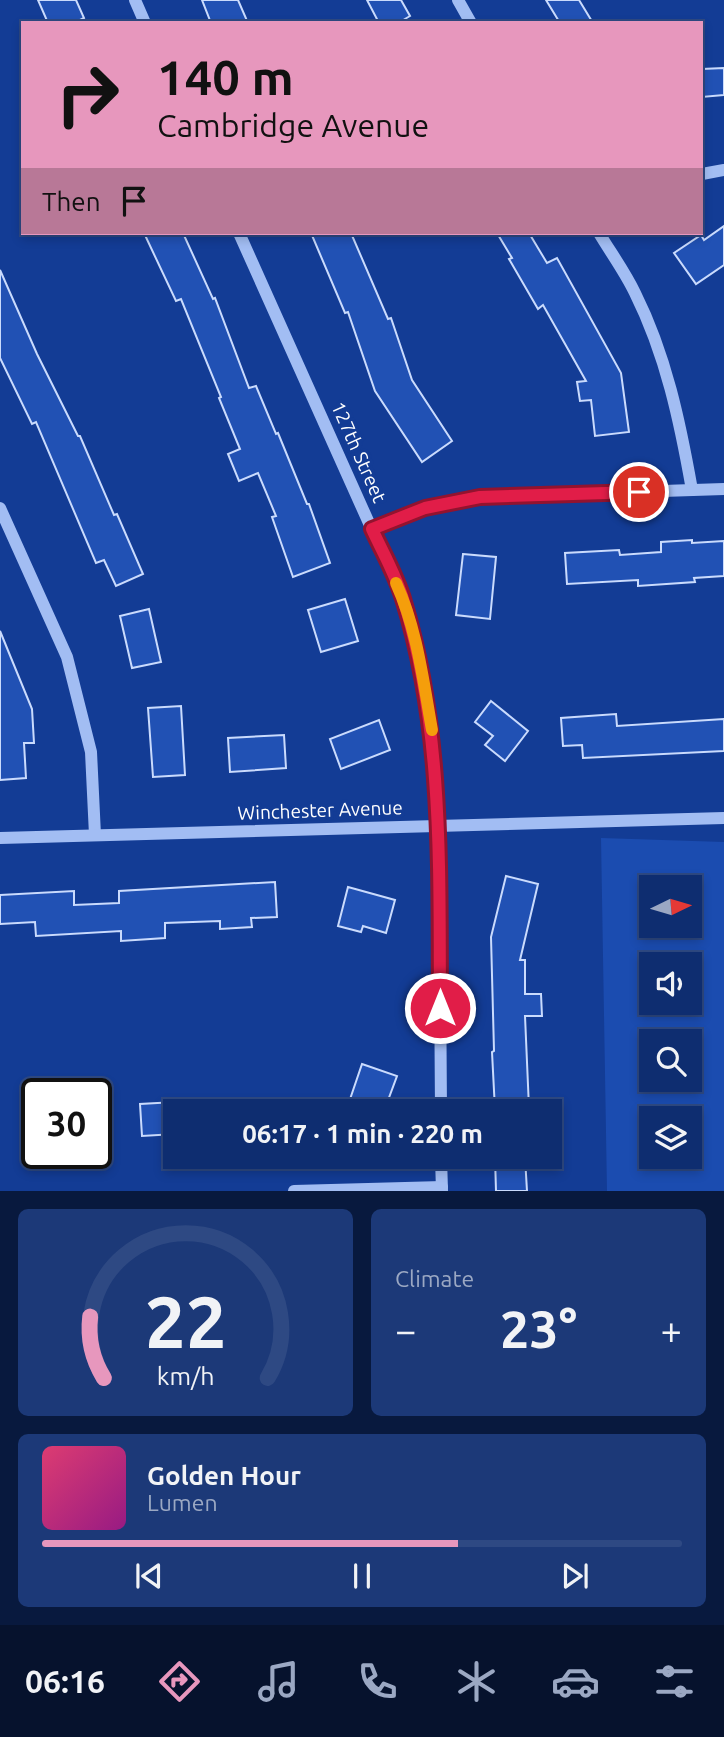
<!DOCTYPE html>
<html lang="en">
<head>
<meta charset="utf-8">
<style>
  :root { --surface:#0e2d70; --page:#1c3978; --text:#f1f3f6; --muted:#9ba8c3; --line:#2e4983; --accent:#e797bd }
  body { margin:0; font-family:Ubuntu,sans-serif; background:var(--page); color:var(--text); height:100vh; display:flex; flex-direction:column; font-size:26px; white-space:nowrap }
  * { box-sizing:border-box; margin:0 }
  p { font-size:23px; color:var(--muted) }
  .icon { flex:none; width:38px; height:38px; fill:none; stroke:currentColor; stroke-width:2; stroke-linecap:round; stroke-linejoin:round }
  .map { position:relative; height:1191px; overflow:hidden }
  .sheet { display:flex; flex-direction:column; gap:18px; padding:18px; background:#08193e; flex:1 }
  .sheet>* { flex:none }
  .top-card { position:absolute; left:21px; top:21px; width:682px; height:214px; border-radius:0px; box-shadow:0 4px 10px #0003,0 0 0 2px var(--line); background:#e797bd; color:#111; overflow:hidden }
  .needle { width:46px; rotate:85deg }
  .tools { position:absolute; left:639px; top:875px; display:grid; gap:14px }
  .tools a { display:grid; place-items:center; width:63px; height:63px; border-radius:0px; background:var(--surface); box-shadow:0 4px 10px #0003,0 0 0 2px var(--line); font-size:35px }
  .speed { position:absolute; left:21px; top:1078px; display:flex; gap:14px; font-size:35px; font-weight:700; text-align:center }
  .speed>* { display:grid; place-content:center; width:91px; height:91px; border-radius:50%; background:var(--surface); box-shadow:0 4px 10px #0003,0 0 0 2px var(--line); line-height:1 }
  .speed .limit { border:4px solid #111; border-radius:10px; background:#fff; color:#111 }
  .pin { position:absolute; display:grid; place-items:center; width:60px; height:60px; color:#fff; margin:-30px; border:4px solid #fff; border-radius:50%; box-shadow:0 2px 7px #0007 }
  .me { position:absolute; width:77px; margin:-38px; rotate:0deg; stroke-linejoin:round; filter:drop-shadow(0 0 5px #0008) }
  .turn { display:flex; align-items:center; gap:24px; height:147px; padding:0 21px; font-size:32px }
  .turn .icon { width:91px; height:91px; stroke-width:2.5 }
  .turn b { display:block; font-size:49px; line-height:60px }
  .then { display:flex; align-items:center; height:66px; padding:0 21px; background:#0003; gap:14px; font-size:26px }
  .big { font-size:52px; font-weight:700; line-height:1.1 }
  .sheet .card { flex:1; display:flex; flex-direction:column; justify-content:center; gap:10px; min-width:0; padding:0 24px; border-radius:10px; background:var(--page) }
  .sheet .dial { align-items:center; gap:0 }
  .dial svg { height:182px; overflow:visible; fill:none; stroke:var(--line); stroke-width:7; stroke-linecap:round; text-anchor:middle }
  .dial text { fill:var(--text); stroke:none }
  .song { display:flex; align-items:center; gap:21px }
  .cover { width:84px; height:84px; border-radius:10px; background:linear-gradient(135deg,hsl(340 70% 55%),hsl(310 70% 35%)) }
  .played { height:7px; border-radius:4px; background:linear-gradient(90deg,var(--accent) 65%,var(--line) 65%) }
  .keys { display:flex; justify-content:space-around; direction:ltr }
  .heat { display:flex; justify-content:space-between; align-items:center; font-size:38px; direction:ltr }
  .sheet .tiles { flex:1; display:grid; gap:18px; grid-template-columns:1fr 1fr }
  .card:last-child { grid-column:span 2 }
  .trip { position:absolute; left:163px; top:1099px; width:399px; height:70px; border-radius:0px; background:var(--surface); box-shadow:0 4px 10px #0003,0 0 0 2px var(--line); font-weight:700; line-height:70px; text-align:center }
  .menu { display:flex; height:112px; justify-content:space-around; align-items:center; background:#06122d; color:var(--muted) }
  .menu .icon { width:49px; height:49px }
  .menu .active { color:var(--accent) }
  .menu b { font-size:32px; color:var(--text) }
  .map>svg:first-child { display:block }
  .green { fill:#1b4cb0; fill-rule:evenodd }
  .building { fill:#2151b4; stroke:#cadbfd; stroke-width:2 }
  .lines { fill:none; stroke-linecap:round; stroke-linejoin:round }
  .minor { stroke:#a2bdf3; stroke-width:12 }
  .route-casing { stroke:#92132f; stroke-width:18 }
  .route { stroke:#e11d48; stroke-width:12 }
  .slow { stroke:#f59e0b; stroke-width:12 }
  .labels { text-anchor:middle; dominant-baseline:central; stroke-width:7; stroke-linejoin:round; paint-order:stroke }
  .street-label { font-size:19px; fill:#fff; stroke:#133c95 }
</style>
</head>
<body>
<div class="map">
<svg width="724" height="1191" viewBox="0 0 724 1191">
  <rect width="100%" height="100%" fill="#133c95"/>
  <!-- green -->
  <path class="green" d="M601 838 724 842V1191H607ZM651 887H690V926H651ZM651 964H690V1003H651ZM651 1041H690V1080H651ZM651 1118H690V1157H651Z"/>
  <!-- building -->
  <g class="building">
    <polygon points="38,0 76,0 84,18 74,23 48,23"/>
    <polygon points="202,0 238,0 248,23 211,23"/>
    <polygon points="367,0 401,0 410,16 398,23 379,23"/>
    <polygon points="546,0 579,0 593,23 560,23"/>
    <polygon points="724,68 724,95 702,97 702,69"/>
    <polygon points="724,226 724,265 696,284 674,253 701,235 704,240"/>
    <polygon points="144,233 183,233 213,299 215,298 249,388 256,386 276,434 278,433 307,504 309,504 330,563 293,577 272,517 276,516 258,473 239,481 228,454 240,449 219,398 221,397 181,299 176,301"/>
    <polygon points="311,233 351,233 388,319 391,318 412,380 452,441 422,462 375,391 348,312 345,313"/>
    <polygon points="497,233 529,233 547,263 557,258 621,373 629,432 595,436 591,400 580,401 577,382 586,381 543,305 538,309 509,259 512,258"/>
    <polygon points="0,270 37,354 78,436 80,436 114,515 117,514 143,574 116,586 104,560 96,563 36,422 32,424 0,358"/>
    <polygon points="692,540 692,543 724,541 724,576 694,578 695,582 638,586 638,580 567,584 565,553 619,550 620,555 661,552 661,542"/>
    <polygon points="463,554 496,557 490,619 456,615"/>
    <polygon points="345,599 358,641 321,652 308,610"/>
    <polygon points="149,609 161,662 132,668 120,616"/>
    <polygon points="0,631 32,709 34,743 24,743 26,778 0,780"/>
    <polygon points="491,701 528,731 505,761 485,745 493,736 475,722"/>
    <polygon points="181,706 185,775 153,777 148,708"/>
    <polygon points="616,714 617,726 724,719 724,751 583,758 582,745 563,746 561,718"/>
    <polygon points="379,720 390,750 341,769 330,739"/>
    <polygon points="284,735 286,768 230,772 228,738"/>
    <polygon points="506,876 538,884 520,960 525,960 525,994 541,994 542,1016 525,1016 529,1108 495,1110 492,1052 494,1051 491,937"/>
    <polygon points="275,882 277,917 251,918 252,927 220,929 220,921 165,923 165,938 121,941 121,931 36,936 35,922 0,924 0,895 74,891 74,905 119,903 119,891"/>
    <polygon points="348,887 395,900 386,933 363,926 361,932 338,926"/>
    <polygon points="362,1064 397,1076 384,1111 346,1111"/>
    <polygon points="175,1102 175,1134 142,1136 140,1104"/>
    <polygon points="495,1157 525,1157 527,1191 496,1191"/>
  </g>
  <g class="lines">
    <!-- minor -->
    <g class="minor">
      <polyline points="135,0 145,23"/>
      <polyline points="458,0 471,23"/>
      <polyline points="702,174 724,170"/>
      <polyline points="239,233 403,599 419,655 433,739 439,826 441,1111"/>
      <path d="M599 233C611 253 625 272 635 293 666 355 680 422 692 490"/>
      <polyline points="0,508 67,657 91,752 95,835"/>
      <polyline points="372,529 425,508 480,497 724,489"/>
      <polyline points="0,838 724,818"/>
      <polyline points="441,1157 442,1191"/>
      <polyline points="294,1191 442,1187"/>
    </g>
  </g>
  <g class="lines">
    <!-- route casing -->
    <g class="route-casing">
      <path id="route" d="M440 1008C439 871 444 734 404 602 397 577 383 553 372 529L425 508 480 497 639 492"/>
    </g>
    <!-- route -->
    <use href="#route" class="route"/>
    <!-- slow -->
    <path class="slow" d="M396 583C417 629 423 680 432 730"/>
  </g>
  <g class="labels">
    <!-- street labels -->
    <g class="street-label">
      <text transform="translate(359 452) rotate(66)">127th Street</text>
      <text transform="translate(320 810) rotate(-2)">Winchester Avenue</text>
    </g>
  </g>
</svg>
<div class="tools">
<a><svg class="needle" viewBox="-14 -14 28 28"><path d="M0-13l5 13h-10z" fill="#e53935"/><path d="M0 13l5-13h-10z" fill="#9ba8c3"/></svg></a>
<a><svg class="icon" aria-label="sound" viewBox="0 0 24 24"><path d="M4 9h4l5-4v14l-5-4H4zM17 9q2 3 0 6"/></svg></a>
<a><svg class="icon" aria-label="search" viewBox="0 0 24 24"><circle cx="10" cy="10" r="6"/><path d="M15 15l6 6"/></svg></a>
<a><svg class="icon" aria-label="layers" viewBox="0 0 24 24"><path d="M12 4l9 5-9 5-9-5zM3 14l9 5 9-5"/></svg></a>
</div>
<div class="speed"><div class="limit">30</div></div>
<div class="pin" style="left:639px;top:492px;background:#d93025"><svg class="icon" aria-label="arrive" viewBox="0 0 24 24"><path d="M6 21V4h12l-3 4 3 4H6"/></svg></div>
<svg class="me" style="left:440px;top:1008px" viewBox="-20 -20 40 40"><circle r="17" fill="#e11d48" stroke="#fff" stroke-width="3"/><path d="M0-11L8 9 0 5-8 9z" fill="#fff"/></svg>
<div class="trip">06:17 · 1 min · 220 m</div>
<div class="top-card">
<div class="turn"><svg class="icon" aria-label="right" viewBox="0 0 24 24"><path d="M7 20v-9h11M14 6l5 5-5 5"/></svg><div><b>140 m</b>Cambridge Avenue</div></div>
<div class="then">Then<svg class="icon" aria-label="arrive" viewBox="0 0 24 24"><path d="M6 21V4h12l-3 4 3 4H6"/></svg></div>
</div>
</div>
<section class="sheet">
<div class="tiles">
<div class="card dial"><svg viewBox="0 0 100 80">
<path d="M14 69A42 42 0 1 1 86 69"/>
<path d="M14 69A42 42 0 0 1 8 42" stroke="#e797bd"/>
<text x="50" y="56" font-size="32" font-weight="700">22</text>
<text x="50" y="72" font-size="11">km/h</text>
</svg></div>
<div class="card"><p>Climate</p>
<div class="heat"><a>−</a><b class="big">23°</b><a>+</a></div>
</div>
<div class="card">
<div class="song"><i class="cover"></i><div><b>Golden Hour</b><p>Lumen</p></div></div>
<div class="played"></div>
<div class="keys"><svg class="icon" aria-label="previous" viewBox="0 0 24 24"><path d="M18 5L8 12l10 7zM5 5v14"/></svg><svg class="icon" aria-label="pause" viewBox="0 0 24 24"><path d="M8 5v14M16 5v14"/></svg><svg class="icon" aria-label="next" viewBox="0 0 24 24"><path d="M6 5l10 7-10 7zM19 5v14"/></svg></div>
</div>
</div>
</section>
<nav class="menu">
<b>06:16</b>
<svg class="icon active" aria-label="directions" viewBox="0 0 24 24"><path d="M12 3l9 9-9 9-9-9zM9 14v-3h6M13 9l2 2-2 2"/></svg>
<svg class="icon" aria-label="music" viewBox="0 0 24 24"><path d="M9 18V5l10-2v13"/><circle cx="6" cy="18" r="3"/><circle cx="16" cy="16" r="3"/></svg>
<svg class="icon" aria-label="phone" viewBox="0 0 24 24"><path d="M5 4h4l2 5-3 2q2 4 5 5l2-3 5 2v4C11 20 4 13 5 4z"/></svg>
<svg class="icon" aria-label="climate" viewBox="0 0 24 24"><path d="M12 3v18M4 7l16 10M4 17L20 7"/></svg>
<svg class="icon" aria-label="car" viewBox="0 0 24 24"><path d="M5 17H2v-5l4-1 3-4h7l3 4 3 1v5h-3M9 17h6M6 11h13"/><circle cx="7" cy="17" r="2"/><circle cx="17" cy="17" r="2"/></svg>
<svg class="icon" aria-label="filters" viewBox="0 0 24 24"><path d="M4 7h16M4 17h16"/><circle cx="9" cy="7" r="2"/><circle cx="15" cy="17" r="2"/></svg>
</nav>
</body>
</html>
